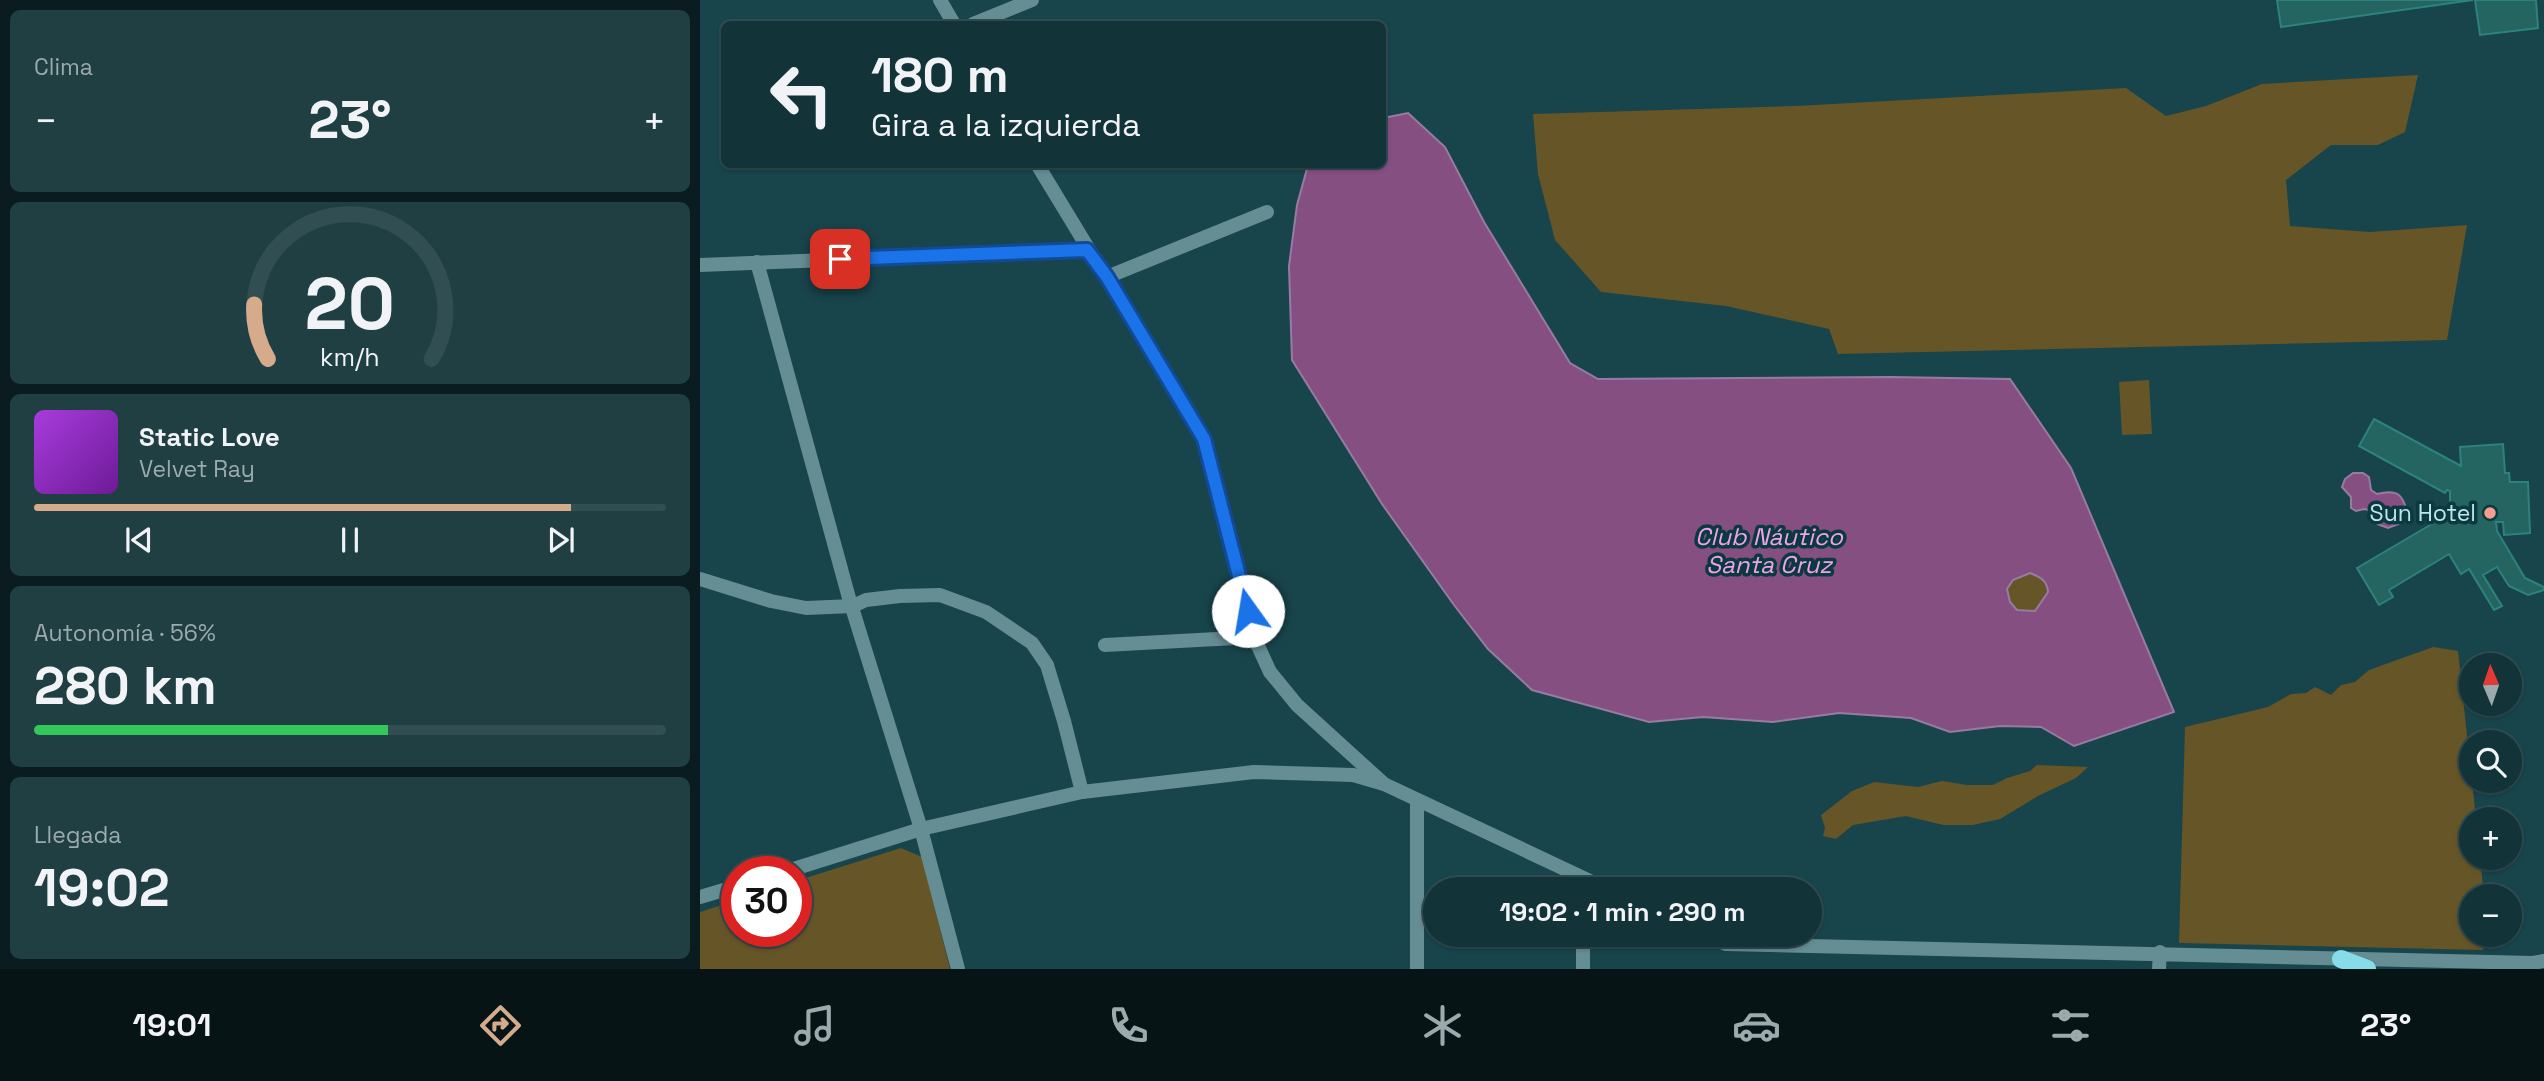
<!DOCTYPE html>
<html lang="es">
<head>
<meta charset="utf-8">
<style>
  :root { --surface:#123338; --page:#1f3f43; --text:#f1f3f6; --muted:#9caaae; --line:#314e53; --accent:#d6ab8b }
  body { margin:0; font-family:"Space Grotesk",sans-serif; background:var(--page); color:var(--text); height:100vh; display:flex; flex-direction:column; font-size:26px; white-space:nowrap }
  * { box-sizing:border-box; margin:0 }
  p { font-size:23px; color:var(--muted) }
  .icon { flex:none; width:38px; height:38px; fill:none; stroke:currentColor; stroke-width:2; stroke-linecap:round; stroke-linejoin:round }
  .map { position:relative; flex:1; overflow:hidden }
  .panel { display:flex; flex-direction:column; gap:10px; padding:10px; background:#0a1c1f; width:700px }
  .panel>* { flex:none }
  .guide { position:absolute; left:21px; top:21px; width:665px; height:147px; border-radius:10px; box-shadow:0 2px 5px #0004,0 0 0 2px var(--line); background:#123338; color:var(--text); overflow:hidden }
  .needle { width:46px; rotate:358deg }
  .tools { position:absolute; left:1759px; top:653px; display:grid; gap:14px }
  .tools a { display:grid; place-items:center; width:63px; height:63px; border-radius:50%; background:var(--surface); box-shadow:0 2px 5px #0004,0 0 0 2px var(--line); font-size:35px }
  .speed { position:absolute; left:21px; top:856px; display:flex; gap:14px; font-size:35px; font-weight:700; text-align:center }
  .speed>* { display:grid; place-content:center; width:91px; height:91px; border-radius:50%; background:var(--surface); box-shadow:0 2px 5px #0004,0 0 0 2px var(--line); line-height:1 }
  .speed .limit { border:10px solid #d22; background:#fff; color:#111 }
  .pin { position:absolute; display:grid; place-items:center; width:60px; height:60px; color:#fff; margin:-30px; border-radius:14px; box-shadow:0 4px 10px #0006 }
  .me { position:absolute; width:77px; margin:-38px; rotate:347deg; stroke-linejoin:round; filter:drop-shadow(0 0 5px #0008) }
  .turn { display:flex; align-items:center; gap:24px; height:147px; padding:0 35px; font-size:32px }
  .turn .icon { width:91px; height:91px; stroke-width:2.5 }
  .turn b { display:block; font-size:49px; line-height:60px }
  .big { font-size:52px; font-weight:700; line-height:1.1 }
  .panel .tile { flex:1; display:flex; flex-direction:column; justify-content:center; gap:10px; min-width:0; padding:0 24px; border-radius:10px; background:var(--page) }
  .panel .dial { align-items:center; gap:0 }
  .dial svg { height:182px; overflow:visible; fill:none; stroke:var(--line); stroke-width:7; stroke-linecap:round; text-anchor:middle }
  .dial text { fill:var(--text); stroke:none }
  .song { display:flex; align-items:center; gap:21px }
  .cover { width:84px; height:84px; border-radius:10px; background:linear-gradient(135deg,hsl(280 70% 55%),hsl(280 70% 35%)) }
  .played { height:7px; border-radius:4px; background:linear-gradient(90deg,var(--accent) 85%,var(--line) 85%) }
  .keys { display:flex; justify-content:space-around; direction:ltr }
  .heat { display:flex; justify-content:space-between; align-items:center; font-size:38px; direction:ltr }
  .charge { height:10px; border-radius:5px; background:linear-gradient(90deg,#34c759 56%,var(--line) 0) }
  .trip { position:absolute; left:723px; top:877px; width:399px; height:70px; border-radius:35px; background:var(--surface); box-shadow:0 2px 5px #0004,0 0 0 2px var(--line); font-weight:700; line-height:70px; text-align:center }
  .tabs { display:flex; height:112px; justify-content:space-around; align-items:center; background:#071416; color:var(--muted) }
  .tabs .icon { width:49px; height:49px }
  .tabs .on { color:var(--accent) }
  .tabs b { font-size:32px; color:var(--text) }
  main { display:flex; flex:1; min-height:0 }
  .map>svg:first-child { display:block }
  .green { fill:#665527 }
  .water { fill:#854f81; stroke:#967ca1; stroke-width:2; fill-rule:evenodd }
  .building { fill:#246561; stroke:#2c837e; stroke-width:2 }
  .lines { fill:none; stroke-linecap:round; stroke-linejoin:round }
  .minor { stroke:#658d94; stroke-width:14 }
  .tertiary { stroke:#658d94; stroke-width:14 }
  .primary { stroke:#87dcea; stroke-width:18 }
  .route-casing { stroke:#114b97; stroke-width:18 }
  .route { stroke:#1a73e8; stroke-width:12 }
  .poi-dot { fill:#f59d8f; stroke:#0b3940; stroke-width:2.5 }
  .labels { text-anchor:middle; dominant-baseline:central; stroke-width:7; stroke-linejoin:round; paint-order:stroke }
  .poi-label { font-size:23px; fill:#bfe5ec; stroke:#0b3940; text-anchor:end }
  .water-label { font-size:24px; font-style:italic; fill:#f0a2e9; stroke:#0b3940 }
</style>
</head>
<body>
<main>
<section class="panel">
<div class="tile"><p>Clima</p>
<div class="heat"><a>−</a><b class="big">23°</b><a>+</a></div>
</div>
<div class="tile dial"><svg viewBox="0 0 100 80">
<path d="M14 69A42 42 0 1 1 86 69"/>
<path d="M14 69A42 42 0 0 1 8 45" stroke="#d6ab8b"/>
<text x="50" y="56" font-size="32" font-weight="700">20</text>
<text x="50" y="72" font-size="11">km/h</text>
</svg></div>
<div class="tile">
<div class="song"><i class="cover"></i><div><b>Static Love</b><p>Velvet Ray</p></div></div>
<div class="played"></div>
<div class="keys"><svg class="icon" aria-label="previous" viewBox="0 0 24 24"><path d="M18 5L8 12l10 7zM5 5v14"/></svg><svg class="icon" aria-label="pause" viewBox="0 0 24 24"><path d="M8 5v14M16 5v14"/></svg><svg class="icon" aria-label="next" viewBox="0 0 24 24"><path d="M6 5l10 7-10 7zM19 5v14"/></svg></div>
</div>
<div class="tile"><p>Autonomía · 56%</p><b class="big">280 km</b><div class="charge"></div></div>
<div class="tile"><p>Llegada</p><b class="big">19:02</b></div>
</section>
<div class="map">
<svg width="1844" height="969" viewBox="0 0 1844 969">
  <rect width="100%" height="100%" fill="#18444b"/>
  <!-- green -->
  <g class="green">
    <polygon points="1718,75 1705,132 1678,145 1631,145 1586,180 1590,226 1670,232 1767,225 1747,340 1138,354 1129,329 1026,306 901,292 855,240 838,174 833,114 1096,106 1426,88 1466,116 1506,106 1562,84"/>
    <polygon points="1449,380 1452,434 1422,435 1419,382"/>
    <path d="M1330 573C1340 578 1347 580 1348 592L1335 611 1317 610 1310 602 1307 589 1313 580Z"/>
    <polygon points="1733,647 1758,651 1776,819 1771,819 1771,858 1780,858 1784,896 1771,896 1771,934 1784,935 1783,950 1479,943 1485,727 1568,707 1591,694 1606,693 1615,687 1631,695 1641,685 1655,682 1669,670"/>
    <polygon points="1337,765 1388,767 1376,778 1338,796 1300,819 1273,825 1243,825 1206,816 1153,825 1136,839 1123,836 1125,828 1121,815 1152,791 1174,782 1218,787 1242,781 1267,785 1293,785 1307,778 1330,771"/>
    <polygon points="201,848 222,857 250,969 0,969 0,912 37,900 37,931 96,931 96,881"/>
  </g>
  <!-- water -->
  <g class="water">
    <path d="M708 113 745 147 784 222 870 363 898 379 1191 377 1310 379 1371 468 1474 712 1374 746 1341 727 1300 726 1250 732 1211 718 1139 713 1073 722 1003 717 949 722 832 690 788 649 754 605 682 504 592 360 589 266 597 205 608 165 682 164 683 118ZM1330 573C1340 577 1347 580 1348 592L1335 611 1317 610 1310 602 1307 589 1313 580Z"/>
    <path d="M1653 473H1663L1669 477 1671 490 1677 494C1698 489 1703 494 1708 515L1704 522 1688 528 1677 524 1669 510 1664 509 1656 511 1651 508V497L1642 487 1645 479Z"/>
  </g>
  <!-- building -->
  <g class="building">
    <polygon points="1577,0 1773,0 1581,27"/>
    <polygon points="1775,0 1836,0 1838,28 1780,35"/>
    <polygon points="1674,419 1761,466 1760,447 1803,444 1805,473 1809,473 1810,482 1828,482 1830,533 1804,535 1803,522 1796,522 1797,531 1825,578 1844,587 1844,590 1828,595 1809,586 1797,567 1783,575 1802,606 1794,610 1769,569 1761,574 1749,554 1689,590 1693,597 1679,605 1657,568 1742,518 1750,521 1750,491 1747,490 1745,493 1659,446"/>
  </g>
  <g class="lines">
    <!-- minor -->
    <g class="minor">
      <polyline points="240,0 254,24"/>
      <polyline points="273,24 332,0"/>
      <polyline points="337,164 504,439 554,637 570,672 597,705 684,784"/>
      <polyline points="57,262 149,598 221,829 258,969"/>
      <polyline points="0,265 387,250"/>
      <polyline points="407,277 567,212"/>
      <polyline points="0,579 71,601 106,608 153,606 166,600 200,596 240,595 286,612 332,643 347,665 364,721 382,792"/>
      <polyline points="405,645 554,637"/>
      <polyline points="883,934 883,969"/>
      <polyline points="717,969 717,800"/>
      <polyline points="1459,969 1460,952"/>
    </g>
    <!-- tertiary -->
    <g class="tertiary">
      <polyline points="84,872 221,829 382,792 554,772 653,775 684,784 907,889"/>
      <polyline points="0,897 37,886"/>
      <polyline points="1003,934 1026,944 1833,963 1844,961"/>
    </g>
    <!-- primary -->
    <polyline class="primary" points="1641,959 1667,969"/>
  </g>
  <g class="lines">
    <!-- route casing -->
    <g class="route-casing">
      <polyline id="route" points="140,259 387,250 407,277 504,439 548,611"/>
    </g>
    <!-- route -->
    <use href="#route" class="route"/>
  </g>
  <!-- markers -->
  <circle class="poi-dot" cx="1790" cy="513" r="7"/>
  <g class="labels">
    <!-- poi labels -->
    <g class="poi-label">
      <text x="1776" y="513">Sun Hotel</text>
    </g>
    <!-- water labels -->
    <g class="water-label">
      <text x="1069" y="536">Club Náutico<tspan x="1069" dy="28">Santa Cruz</tspan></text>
    </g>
  </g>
</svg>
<div class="tools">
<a><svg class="needle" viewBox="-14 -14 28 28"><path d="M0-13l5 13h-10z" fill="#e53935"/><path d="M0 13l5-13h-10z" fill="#9caaae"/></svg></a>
<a><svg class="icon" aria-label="search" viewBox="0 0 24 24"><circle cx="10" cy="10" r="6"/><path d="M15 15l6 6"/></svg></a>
<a>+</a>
<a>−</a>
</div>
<div class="speed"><div class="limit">30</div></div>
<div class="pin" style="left:140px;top:259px;background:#d93025"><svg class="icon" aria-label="arrive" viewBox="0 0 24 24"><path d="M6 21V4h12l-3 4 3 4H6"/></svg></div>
<svg class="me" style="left:548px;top:611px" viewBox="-20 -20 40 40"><circle r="19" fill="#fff"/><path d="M0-13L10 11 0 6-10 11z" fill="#1a73e8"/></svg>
<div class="trip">19:02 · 1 min · 290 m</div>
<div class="guide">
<div class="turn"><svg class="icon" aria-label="left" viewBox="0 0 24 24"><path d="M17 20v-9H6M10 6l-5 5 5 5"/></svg><div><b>180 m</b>Gira a la izquierda</div></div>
</div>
</div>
</main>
<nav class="tabs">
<b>19:01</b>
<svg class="icon on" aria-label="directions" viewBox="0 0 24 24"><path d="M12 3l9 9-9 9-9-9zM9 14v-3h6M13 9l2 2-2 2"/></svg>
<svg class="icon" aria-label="music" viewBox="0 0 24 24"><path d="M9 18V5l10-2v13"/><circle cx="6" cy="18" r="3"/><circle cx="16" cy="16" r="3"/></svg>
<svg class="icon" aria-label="phone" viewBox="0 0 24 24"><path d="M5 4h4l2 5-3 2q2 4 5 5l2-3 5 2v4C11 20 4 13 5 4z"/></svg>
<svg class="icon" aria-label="climate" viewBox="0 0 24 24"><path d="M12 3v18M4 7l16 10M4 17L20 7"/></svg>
<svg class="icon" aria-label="car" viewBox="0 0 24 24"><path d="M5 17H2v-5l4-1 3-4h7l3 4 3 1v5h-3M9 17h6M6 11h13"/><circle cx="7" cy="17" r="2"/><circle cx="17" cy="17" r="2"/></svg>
<svg class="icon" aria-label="filters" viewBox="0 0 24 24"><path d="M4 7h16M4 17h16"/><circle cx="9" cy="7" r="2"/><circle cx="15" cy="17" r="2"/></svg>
<b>23°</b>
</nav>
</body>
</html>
